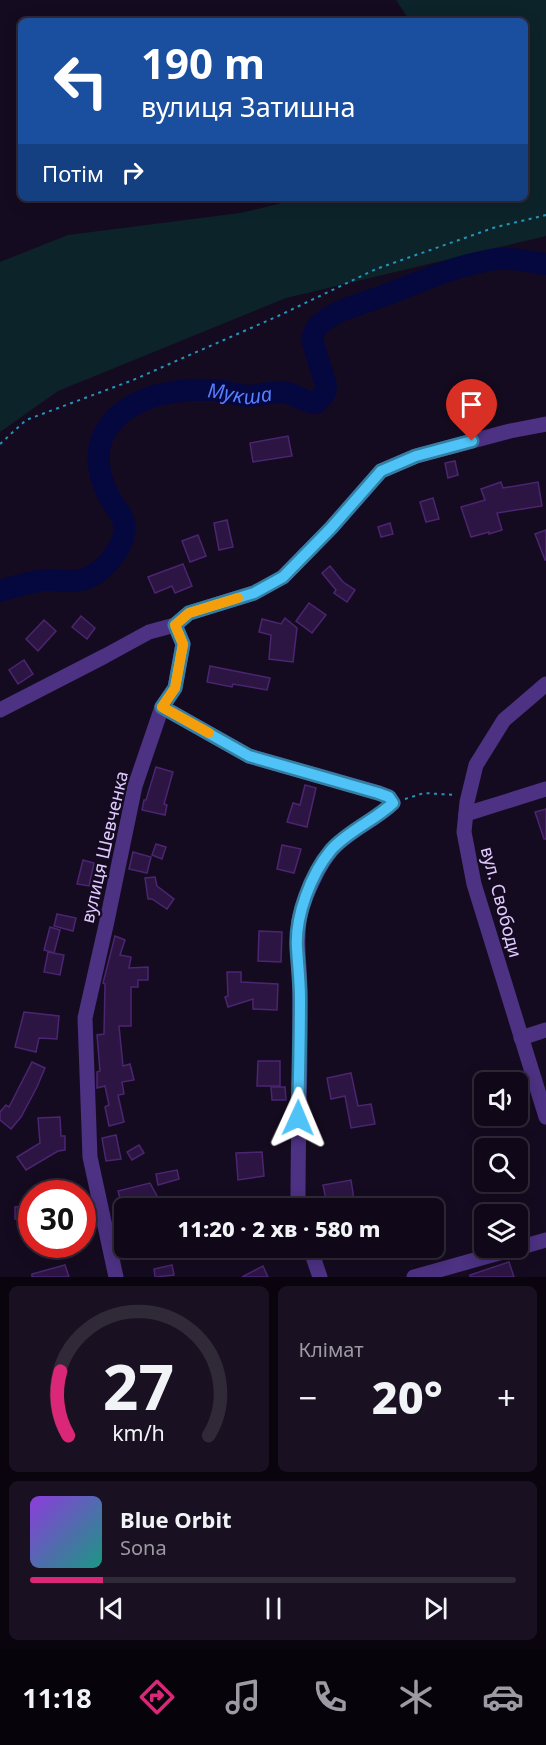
<!DOCTYPE html>
<html lang="uk">
<head>
<meta charset="utf-8">
<style>
  :root { --surface:#100818; --page:#191121; --text:#f1f3f6; --muted:#9c9aa2; --line:#302937; --accent:#db2777 }
  body { margin:0; font-family:"Noto Sans",sans-serif; background:var(--page); color:var(--text); height:100vh; display:flex; flex-direction:column; font-size:22px; white-space:nowrap }
  * { box-sizing:border-box; margin:0 }
  p { font-size:20px; color:var(--muted) }
  .icon { flex:none; width:33px; height:33px; fill:none; stroke:currentColor; stroke-width:2; stroke-linecap:round; stroke-linejoin:round }
  .map { position:relative; height:1277px; overflow:hidden }
  .drawer { display:flex; flex-direction:column; gap:9px; padding:9px; background:#09040d; flex:1 }
  .drawer>* { flex:none }
  .hud { position:absolute; left:18px; top:18px; width:510px; height:183px; border-radius:9px; box-shadow:0 3px 15px #0003,0 0 0 2px var(--line); background:#1a4fa0; color:#fff; overflow:hidden }
  .tools { position:absolute; left:474px; top:1072px; display:grid; gap:12px }
  .tools a { display:grid; place-items:center; width:54px; height:54px; border-radius:9px; background:var(--surface); box-shadow:0 3px 15px #0003,0 0 0 2px var(--line); font-size:30px }
  .speed { position:absolute; left:18px; top:1180px; display:flex; gap:12px; font-size:30px; font-weight:700; text-align:center }
  .speed>* { display:grid; place-content:center; width:78px; height:78px; border-radius:50%; background:var(--surface); box-shadow:0 3px 15px #0003,0 0 0 2px var(--line); line-height:1 }
  .speed .limit { border:9px solid #d22; background:#fff; color:#111 }
  .pin { position:absolute; display:grid; place-items:center; width:51px; height:51px; color:#fff; margin:-62px -26px; border-radius:50% 50% 50% 0; rotate:-45deg; box-shadow:0 0 6px #0007 }
  .pin .icon { rotate:45deg }
  .me { position:absolute; width:66px; margin:-33px; rotate:1deg; stroke-linejoin:round; filter:drop-shadow(0 0 4px #0008) }
  .turn { display:flex; align-items:center; gap:21px; height:126px; padding:0 24px; font-size:27px }
  .turn .icon { width:78px; height:78px; stroke-width:2.5 }
  .turn b { display:block; font-size:42px; line-height:51px }
  .then { display:flex; align-items:center; height:57px; padding:0 24px; background:#0003; gap:12px; font-size:22px }
  .big { font-size:45px; font-weight:800; line-height:1.1 }
  .drawer .tile { flex:1; display:flex; flex-direction:column; justify-content:center; gap:9px; min-width:0; padding:0 21px; border-radius:9px; background:var(--page) }
  .drawer .dial { align-items:center; gap:0 }
  .dial svg { height:156px; overflow:visible; fill:none; stroke:var(--line); stroke-width:7; stroke-linecap:round; text-anchor:middle }
  .dial text { fill:var(--text); stroke:none }
  .song { display:flex; align-items:center; gap:18px }
  .cover { width:72px; height:72px; border-radius:9px; background:linear-gradient(135deg,hsl(270 70% 55%),hsl(170 70% 35%)) }
  .played { height:6px; border-radius:3px; background:linear-gradient(90deg,var(--accent) 15%,var(--line) 15%) }
  .keys { display:flex; justify-content:space-around; direction:ltr }
  .heat { display:flex; justify-content:space-between; align-items:center; font-size:33px; direction:ltr }
  .drawer .tiles { flex:1; display:grid; gap:9px; grid-template-columns:1fr 1fr }
  .tile:last-child { grid-column:span 2 }
  .trip { position:absolute; left:114px; top:1198px; width:330px; height:60px; border-radius:9px; background:var(--surface); box-shadow:0 3px 15px #0003,0 0 0 2px var(--line); font-weight:800; line-height:60px; text-align:center }
  .dock { display:flex; height:96px; justify-content:space-around; align-items:center; background:#06030a; color:var(--muted) }
  .dock .icon { width:42px; height:42px }
  .dock .current { color:var(--accent) }
  .dock b { font-size:27px; color:var(--text) }
  .map>svg:first-child { display:block }
  .green { fill:#0d232a }
  .lines { fill:none; stroke-linecap:round; stroke-linejoin:round }
  .river { stroke:#05083f; stroke-width:22 }
  .building { fill:#2c1543; stroke:#4b2571; stroke-width:1.5 }
  .path { stroke:#2296ba; stroke-width:2; stroke-dasharray:3 4.5; stroke-linecap:butt }
  .minor { stroke:#4d3183; stroke-width:15 }
  .route-casing { stroke:#337fa1; stroke-width:15 }
  .route { stroke:#4fc3f7; stroke-width:10 }
  .slow { stroke:#f59e0b; stroke-width:10 }
  .labels { text-anchor:middle; dominant-baseline:central; stroke-width:4.5; stroke-linejoin:round; paint-order:stroke }
  .street-label { font-size:18px; fill:#e0caff; stroke:#150b20 }
  .water-label { font-size:20px; font-style:italic; fill:#587fff; stroke:#150b20 }
</style>
</head>
<body>
<div class="map">
<svg width="546" height="1277" viewBox="0 0 546 1277">
  <rect width="100%" height="100%" fill="#150b20"/>
  <!-- green -->
  <polygon class="green" points="396,0 546,0 546,236 286,298 58,391 0,432 0,262 68,235 240,213 303,198 525,198 525,21 410,21"/>
  <g class="lines">
    <!-- river -->
    <path class="river" id="s1" d="M0 591C14 587 30 582 44 580 50 579 56 581 62 581 74 582 87 580 97 573 110 563 128 541 124 523 123 514 115 508 111 500 96 474 92 443 114 420 138 394 181 388 215 390 226 391 236 395 247 396 259 396 271 391 283 392 295 393 304 403 316 403L325 393 326 385 312 340C313 334 315 329 320 324 337 309 362 304 383 296 419 282 457 265 496 259 512 257 530 262 546 264"/>
  </g>
  <!-- building -->
  <g class="building">
    <polygon points="288,436 292,456 253,462 250,443"/>
    <polygon points="455,461 458,475 448,478 445,463"/>
    <polygon points="501,482 503,488 538,482 542,506 497,513 502,530 489,534 489,532 471,537 461,507 485,500 481,489"/>
    <polygon points="433,498 439,519 426,522 420,502"/>
    <polygon points="227,520 233,547 219,550 214,523"/>
    <polygon points="390,523 393,534 381,537 378,527"/>
    <polygon points="546,530 546,560 545,560 535,534"/>
    <polygon points="198,535 206,556 190,562 182,541"/>
    <polygon points="183,564 192,586 175,593 172,586 155,593 148,577"/>
    <polygon points="330,566 343,582 355,590 347,602 334,593 336,590 322,573"/>
    <polygon points="309,603 326,615 312,633 296,621"/>
    <polygon points="81,616 95,628 87,639 72,627"/>
    <polygon points="285,618 297,628 293,662 269,659 271,635 259,632 262,619 281,624"/>
    <polygon points="44,620 56,631 38,651 26,639"/>
    <polygon points="24,660 33,674 18,684 9,670"/>
    <polygon points="210,666 270,678 267,690 233,684 232,687 207,682"/>
    <polygon points="156,767 173,772 164,804 167,805 165,815 142,810 144,800 146,800"/>
    <polygon points="305,785 316,788 307,827 287,822 293,803 300,805"/>
    <polygon points="546,809 546,839 544,839 535,812"/>
    <polygon points="156,844 166,847 162,859 152,855"/>
    <polygon points="282,845 301,849 294,873 277,869"/>
    <polygon points="133,852 151,857 147,873 129,869"/>
    <polygon points="83,860 94,863 89,886 77,884"/>
    <polygon points="155,877 157,886 174,899 167,909 152,899 148,899 145,878"/>
    <polygon points="57,914 76,918 73,931 54,926"/>
    <polygon points="50,927 60,930 54,953 44,950"/>
    <polygon points="259,931 282,932 281,962 258,961"/>
    <polygon points="115,936 125,940 120,955 131,957 129,968 148,967 148,980 138,980 138,987 131,987 131,1026 119,1026 123,1066 130,1064 134,1080 122,1082 124,1094 118,1095 124,1122 109,1126 105,1107 109,1105 105,1086 97,1088 97,1072 100,1071 97,1035 104,1034 105,984 103,983"/>
    <polygon points="48,952 64,955 60,975 44,972"/>
    <polygon points="227,972 241,972 241,982 278,984 277,1010 253,1009 253,999 228,1007 225,997 228,996"/>
    <polygon points="24,1012 59,1016 57,1039 39,1038 36,1052 15,1047"/>
    <polygon points="258,1061 280,1061 280,1086 257,1086"/>
    <polygon points="32,1062 45,1068 37,1087 21,1117 11,1129 0,1120 0,1112 6,1105 9,1107"/>
    <polygon points="351,1073 358,1106 371,1104 375,1124 351,1128 345,1096 331,1099 327,1078"/>
    <polygon points="271,1087 285,1087 286,1100 272,1100"/>
    <polygon points="60,1117 61,1136 65,1136 65,1150 58,1151 26,1170 17,1157 40,1143 38,1118"/>
    <polygon points="116,1135 121,1159 106,1161 102,1138"/>
    <polygon points="139,1145 144,1153 132,1160 127,1152"/>
    <polygon points="262,1152 264,1176 238,1180 236,1153"/>
    <polygon points="177,1170 179,1179 158,1185 156,1174"/>
    <polygon points="351,1180 354,1200 327,1205 323,1185"/>
    <polygon points="150,1183 164,1209 123,1209 118,1191"/>
    <polygon points="27,1206 27,1218 15,1219 15,1207"/>
    <polygon points="509,1262 514,1277 470,1277 470,1275"/>
    <polygon points="65,1265 69,1277 32,1277 32,1274"/>
    <polygon points="172,1265 174,1275 155,1277 154,1269"/>
    <polygon points="263,1266 268,1277 242,1277"/>
  </g>
  <g class="lines">
    <!-- path -->
    <g class="path">
      <polyline points="0,444 26,420 133,380 276,317 376,269 496,227 546,215"/>
      <polyline points="405,799 424,793 455,795"/>
    </g>
    <!-- minor -->
    <g class="minor">
      <polyline points="546,684 504,720 476,765 467,802 464,832 474,884 546,1117"/>
      <path d="M162 707 249 756 379 793 389 797 393 803C375 821 349 830 332 850 320 863 304 897 300 915 295 941 300 966 300 992 301 1060 298 1129 298 1197L301 1209"/>
      <polyline points="0,710 105,656 149,632 175,625 189,613 254,593 283,577 331,528 381,471 416,456 510,431 546,424"/>
      <polyline points="466,814 546,789"/>
      <polyline points="521,1038 546,1030"/>
      <polyline points="310,1248 320,1277"/>
      <polyline points="518,1248 546,1240"/>
      <polyline points="116,1277 90,1157 85,1018 107,921 135,786 162,707 175,688 183,644 175,625"/>
      <polyline points="414,1277 517,1248"/>
    </g>
  </g>
  <g class="lines">
    <!-- route casing -->
    <g class="route-casing">
      <path id="route" d="M298 1118C299 1078 300 1038 300 998 300 982 298 965 297 948 295 916 311 874 331 850 348 831 375 820 393 803L389 797 378 793 249 756 162 707 175 688 183 644 175 625 189 613 254 593 283 577 331 528 381 471 416 456 472 441"/>
    </g>
    <!-- route -->
    <use href="#route" class="route"/>
    <!-- slow -->
    <polyline class="slow" points="209,733 162,707 175,688 183,644 175,625 189,613 238,598"/>
  </g>
  <g class="labels">
    <!-- street labels -->
    <g class="street-label">
      <text transform="translate(104 847) rotate(-77)">вулиця Шевченка</text>
      <text transform="translate(502 902) rotate(75)">вул. Свободи</text>
    </g>
    <!-- water labels -->
    <g class="water-label">
      <text stroke="none"><textPath href="#s1" startOffset="406">Мукша</textPath></text>
    </g>
  </g>
</svg>
<div class="tools">
<a><svg class="icon" aria-label="sound" viewBox="0 0 24 24"><path d="M4 9h4l5-4v14l-5-4H4zM17 9q2 3 0 6"/></svg></a>
<a><svg class="icon" aria-label="search" viewBox="0 0 24 24"><circle cx="10" cy="10" r="6"/><path d="M15 15l6 6"/></svg></a>
<a><svg class="icon" aria-label="layers" viewBox="0 0 24 24"><path d="M12 4l9 5-9 5-9-5zM3 14l9 5 9-5"/></svg></a>
</div>
<div class="speed"><div class="limit">30</div></div>
<div class="pin" style="left:472px;top:441px;background:#d93025"><svg class="icon" aria-label="arrive" viewBox="0 0 24 24"><path d="M6 21V4h12l-3 4 3 4H6"/></svg></div>
<svg class="me" style="left:298px;top:1118px" viewBox="-20 -20 40 40"><path d="M0-17L14 15 0 8-14 15z" fill="#4fc3f7" stroke="#fff" stroke-width="4"/></svg>
<div class="trip">11:20 · 2 хв · 580 m</div>
<div class="hud">
<div class="turn"><svg class="icon" aria-label="left" viewBox="0 0 24 24"><path d="M17 20v-9H6M10 6l-5 5 5 5"/></svg><div><b>190 m</b>вулиця Затишна</div></div>
<div class="then">Потім<svg class="icon" aria-label="right" viewBox="0 0 24 24"><path d="M7 20v-9h11M14 6l5 5-5 5"/></svg></div>
</div>
</div>
<section class="drawer">
<div class="tiles">
<div class="tile dial"><svg viewBox="0 0 100 80">
<path d="M14 69A42 42 0 1 1 86 69"/>
<path d="M14 69A42 42 0 0 1 10 36" stroke="#db2777"/>
<text x="50" y="56" font-size="32" font-weight="700">27</text>
<text x="50" y="72" font-size="11">km/h</text>
</svg></div>
<div class="tile"><p>Клімат</p>
<div class="heat"><a>−</a><b class="big">20°</b><a>+</a></div>
</div>
<div class="tile">
<div class="song"><i class="cover"></i><div><b>Blue Orbit</b><p>Sona</p></div></div>
<div class="played"></div>
<div class="keys"><svg class="icon" aria-label="previous" viewBox="0 0 24 24"><path d="M18 5L8 12l10 7zM5 5v14"/></svg><svg class="icon" aria-label="pause" viewBox="0 0 24 24"><path d="M8 5v14M16 5v14"/></svg><svg class="icon" aria-label="next" viewBox="0 0 24 24"><path d="M6 5l10 7-10 7zM19 5v14"/></svg></div>
</div>
</div>
</section>
<nav class="dock">
<b>11:18</b>
<svg class="icon current" aria-label="directions" viewBox="0 0 24 24"><path d="M12 3l9 9-9 9-9-9zM9 14v-3h6M13 9l2 2-2 2"/></svg>
<svg class="icon" aria-label="music" viewBox="0 0 24 24"><path d="M9 18V5l10-2v13"/><circle cx="6" cy="18" r="3"/><circle cx="16" cy="16" r="3"/></svg>
<svg class="icon" aria-label="phone" viewBox="0 0 24 24"><path d="M5 4h4l2 5-3 2q2 4 5 5l2-3 5 2v4C11 20 4 13 5 4z"/></svg>
<svg class="icon" aria-label="climate" viewBox="0 0 24 24"><path d="M12 3v18M4 7l16 10M4 17L20 7"/></svg>
<svg class="icon" aria-label="car" viewBox="0 0 24 24"><path d="M5 17H2v-5l4-1 3-4h7l3 4 3 1v5h-3M9 17h6M6 11h13"/><circle cx="7" cy="17" r="2"/><circle cx="17" cy="17" r="2"/></svg>
</nav>
</body>
</html>
